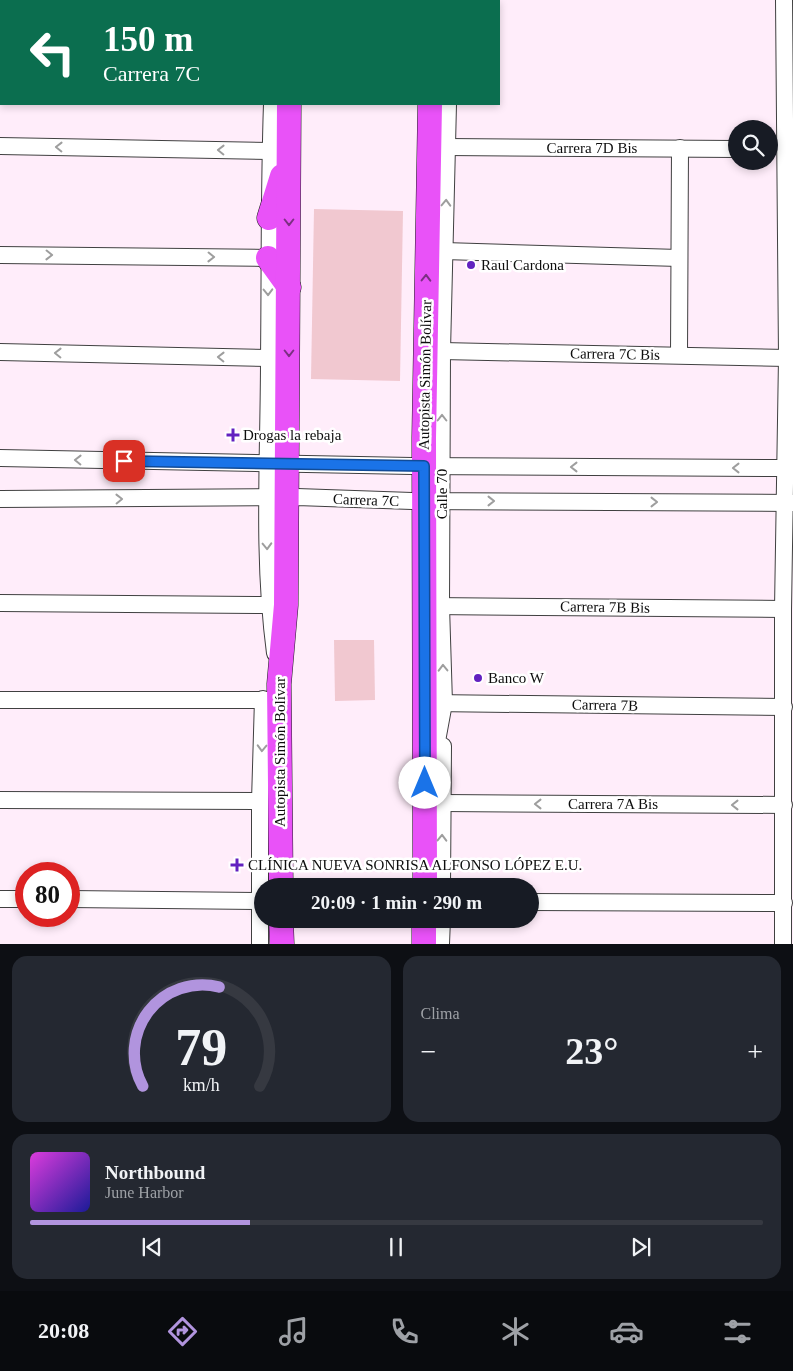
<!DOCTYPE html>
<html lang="es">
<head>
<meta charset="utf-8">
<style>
  :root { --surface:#171b24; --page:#242831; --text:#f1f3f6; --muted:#9ea1a6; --line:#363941; --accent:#b194de }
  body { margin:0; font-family:Georgia,serif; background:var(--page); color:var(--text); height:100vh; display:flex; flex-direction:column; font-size:19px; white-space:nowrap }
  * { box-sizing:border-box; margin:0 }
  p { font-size:16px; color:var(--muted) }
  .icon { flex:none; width:28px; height:28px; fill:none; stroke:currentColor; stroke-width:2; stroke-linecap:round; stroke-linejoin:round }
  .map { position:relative; height:944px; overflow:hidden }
  .panel { display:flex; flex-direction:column; gap:12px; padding:12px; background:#0d0f14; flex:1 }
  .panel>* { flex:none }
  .hud { position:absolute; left:0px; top:0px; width:500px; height:105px; box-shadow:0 2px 8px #0003; background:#0b6e4f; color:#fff; overflow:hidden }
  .tools { position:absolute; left:728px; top:120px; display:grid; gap:10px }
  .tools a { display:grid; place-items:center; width:50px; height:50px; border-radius:50%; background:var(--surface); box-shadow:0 2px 8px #0003; font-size:25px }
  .speed { position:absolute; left:15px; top:862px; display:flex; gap:10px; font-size:25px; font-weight:700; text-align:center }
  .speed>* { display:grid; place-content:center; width:65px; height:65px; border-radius:50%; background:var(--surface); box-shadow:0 2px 8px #0003; line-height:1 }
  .speed .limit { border:8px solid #d22; background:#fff; color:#111 }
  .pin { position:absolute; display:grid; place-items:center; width:42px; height:42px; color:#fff; margin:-21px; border-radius:10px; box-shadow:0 2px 8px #0006 }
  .me { position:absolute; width:55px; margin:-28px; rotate:0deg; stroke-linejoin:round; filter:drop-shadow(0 0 4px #0008) }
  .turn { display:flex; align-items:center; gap:18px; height:105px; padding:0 20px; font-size:22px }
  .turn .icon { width:65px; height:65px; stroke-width:2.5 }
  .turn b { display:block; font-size:35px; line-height:42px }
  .big { font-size:38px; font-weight:600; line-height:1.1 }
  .panel .card { flex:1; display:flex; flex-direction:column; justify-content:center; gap:8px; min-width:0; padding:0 18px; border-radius:15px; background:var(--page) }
  .panel .dial { align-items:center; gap:0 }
  .dial svg { height:130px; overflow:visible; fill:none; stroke:var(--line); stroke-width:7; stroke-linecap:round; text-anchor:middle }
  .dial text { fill:var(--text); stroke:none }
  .song { display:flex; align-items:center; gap:15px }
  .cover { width:60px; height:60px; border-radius:8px; background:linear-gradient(135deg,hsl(300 70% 55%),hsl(240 70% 35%)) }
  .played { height:5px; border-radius:2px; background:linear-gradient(90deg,var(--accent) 30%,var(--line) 30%) }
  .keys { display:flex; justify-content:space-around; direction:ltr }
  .heat { display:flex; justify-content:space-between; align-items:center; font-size:28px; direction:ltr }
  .panel .tiles { flex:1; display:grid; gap:12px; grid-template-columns:1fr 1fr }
  .card:last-child { grid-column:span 2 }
  .trip { position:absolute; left:254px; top:878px; width:285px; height:50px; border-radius:25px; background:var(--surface); box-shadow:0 2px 8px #0003; font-weight:600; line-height:50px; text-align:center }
  .tab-bar { display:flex; height:80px; justify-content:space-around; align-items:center; background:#090b0e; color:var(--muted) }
  .tab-bar .icon { width:35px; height:35px }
  .tab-bar .current { color:var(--accent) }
  .tab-bar b { font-size:22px; color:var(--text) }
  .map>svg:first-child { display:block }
  .pitch { fill:#f1c8d0 }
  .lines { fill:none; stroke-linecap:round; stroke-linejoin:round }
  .minor-casing { stroke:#404040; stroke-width:18 }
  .highway-casing { stroke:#1e1e1e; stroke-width:25 }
  .minor { stroke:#fff; stroke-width:16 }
  .highway { stroke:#e952f8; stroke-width:24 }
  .oneway { stroke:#9e9e9e }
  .oneway2 { stroke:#7b3082 }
  .route-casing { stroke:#114b97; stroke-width:12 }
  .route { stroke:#1a73e8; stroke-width:9 }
  .poi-dot { fill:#6221c0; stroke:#fff; stroke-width:2 }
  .labels { text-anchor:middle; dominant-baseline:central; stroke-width:5; stroke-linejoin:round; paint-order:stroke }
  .street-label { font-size:15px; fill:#0d0d0d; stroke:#fff }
  .poi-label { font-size:15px; fill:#0d0d0d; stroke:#fff; text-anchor:start }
</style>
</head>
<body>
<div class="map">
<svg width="793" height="944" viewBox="0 0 793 944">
  <rect width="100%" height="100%" fill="#ffedfa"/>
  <!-- pitch -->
  <g class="pitch">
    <polygon points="314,209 403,211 400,381 311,379"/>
    <polygon points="334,640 374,640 375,700 335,701"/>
  </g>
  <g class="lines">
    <!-- minor casing -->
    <g class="minor-casing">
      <g id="minor">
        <polyline points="278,1 278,0"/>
        <polyline points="452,1 453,0"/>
        <polyline points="0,19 1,19"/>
        <path d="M272 104C269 189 270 273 269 358 269 457 262 555 275 653"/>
        <polyline points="0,146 270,151"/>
        <polyline points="447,147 736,149"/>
        <polyline points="444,251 679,258"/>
        <polyline points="0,255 268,258"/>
        <polyline points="442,351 787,358"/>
        <polyline points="0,352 269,358"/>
        <polyline points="679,355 680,148"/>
        <polyline points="0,458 412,466 785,468"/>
        <polyline points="0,499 297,497 412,501 793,503"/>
        <polyline points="0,603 268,605"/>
        <polyline points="431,606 783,609"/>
        <polyline points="0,700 279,700"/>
        <polyline points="433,703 784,707"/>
        <polyline points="433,763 444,703 441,606 442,351 448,104"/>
        <polyline points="0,800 260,801"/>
        <polyline points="443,803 784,805"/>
        <polyline points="442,886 443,746"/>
        <polyline points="0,899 26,899"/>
        <polyline points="69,899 260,901"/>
        <polyline points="530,902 784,903"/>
        <polyline points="260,944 260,801 263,699"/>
        <polyline points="441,944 442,919"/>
        <polyline points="783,944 783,609 787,358 784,0"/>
      </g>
    </g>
    <!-- highway casing -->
    <g class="highway-casing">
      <g id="highway">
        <polyline points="294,1 294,0"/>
        <polyline points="434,1 435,0"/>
        <polyline points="269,218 282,176"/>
        <polyline points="268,258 289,287"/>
        <polyline points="281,886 279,684 286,605 289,104"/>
        <polyline points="425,886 424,438 430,104"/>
        <polyline points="281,919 282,944"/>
        <polyline points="424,944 424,919"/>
      </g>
    </g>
    <!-- minor -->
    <use href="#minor" class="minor"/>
    <!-- highway -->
    <use href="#highway" class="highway"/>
  </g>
  <!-- one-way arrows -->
  <defs><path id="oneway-chevron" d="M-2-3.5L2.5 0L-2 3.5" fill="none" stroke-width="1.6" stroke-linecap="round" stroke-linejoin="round" transform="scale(1.25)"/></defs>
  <g class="oneway">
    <use href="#oneway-chevron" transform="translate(59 147) rotate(-179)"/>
    <use href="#oneway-chevron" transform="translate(221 150) rotate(-179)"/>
    <use href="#oneway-chevron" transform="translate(446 203) rotate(-88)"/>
    <use href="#oneway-chevron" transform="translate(49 255) rotate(1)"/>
    <use href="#oneway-chevron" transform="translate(211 257) rotate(1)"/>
    <use href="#oneway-chevron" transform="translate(268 292) rotate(89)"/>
    <use href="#oneway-chevron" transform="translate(58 353) rotate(-179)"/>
    <use href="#oneway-chevron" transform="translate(221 357) rotate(-179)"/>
    <use href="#oneway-chevron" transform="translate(442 418) rotate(-90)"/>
    <use href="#oneway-chevron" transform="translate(78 460) rotate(-179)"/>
    <use href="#oneway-chevron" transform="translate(574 467) rotate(-180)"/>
    <use href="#oneway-chevron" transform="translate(736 468) rotate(-180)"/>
    <use href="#oneway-chevron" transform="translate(119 499) rotate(-1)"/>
    <use href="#oneway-chevron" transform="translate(491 501)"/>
    <use href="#oneway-chevron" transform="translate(654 502)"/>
    <use href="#oneway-chevron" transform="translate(267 546) rotate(88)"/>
    <use href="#oneway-chevron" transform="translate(443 668) rotate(-91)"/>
    <use href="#oneway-chevron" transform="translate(262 748) rotate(92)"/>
    <use href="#oneway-chevron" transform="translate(538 804) rotate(-180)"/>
    <use href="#oneway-chevron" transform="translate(735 805) rotate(-180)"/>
    <use href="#oneway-chevron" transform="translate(442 838) rotate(-89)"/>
  </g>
  <g class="oneway2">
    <use href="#oneway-chevron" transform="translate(289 222) rotate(90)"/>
    <use href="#oneway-chevron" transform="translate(426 278) rotate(-89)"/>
    <use href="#oneway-chevron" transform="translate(289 353) rotate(90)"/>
  </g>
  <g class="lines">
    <!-- route casing -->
    <g class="route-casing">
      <polyline id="route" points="124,461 424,466 425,783"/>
    </g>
    <!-- route -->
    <use href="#route" class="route"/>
  </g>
  <!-- markers -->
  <g class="poi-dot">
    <circle cx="471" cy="265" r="5"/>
    <path d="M230.5 427.5h5v5h5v5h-5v5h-5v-5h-5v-5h5z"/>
    <circle cx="478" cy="678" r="5"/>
    <path d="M234.5 857.5h5v5h5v5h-5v5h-5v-5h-5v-5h5z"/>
  </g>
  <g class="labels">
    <!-- street labels -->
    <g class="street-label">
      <text x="592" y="148">Carrera 7D Bis</text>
      <text transform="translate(615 354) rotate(1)">Carrera 7C Bis</text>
      <text transform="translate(425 375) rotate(-89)">Autopista Simón Bolívar</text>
      <text transform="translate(442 494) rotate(-90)">Calle 70</text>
      <text transform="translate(366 500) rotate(2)">Carrera 7C</text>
      <text transform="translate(605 607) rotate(1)">Carrera 7B Bis</text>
      <text transform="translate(605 705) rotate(1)">Carrera 7B</text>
      <text transform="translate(280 752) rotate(-90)">Autopista Simón Bolívar</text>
      <text x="613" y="804">Carrera 7A Bis</text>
    </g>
    <!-- poi labels -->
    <g class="poi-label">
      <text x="481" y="265">Raul Cardona</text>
      <text x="243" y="435">Drogas la rebaja</text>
      <text x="488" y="678">Banco W</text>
      <text x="248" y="865">CLÍNICA NUEVA SONRISA ALFONSO LÓPEZ E.U.</text>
    </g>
  </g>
</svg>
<div class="tools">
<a><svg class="icon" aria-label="search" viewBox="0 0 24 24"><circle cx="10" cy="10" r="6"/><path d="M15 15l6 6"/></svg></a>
</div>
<div class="speed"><div class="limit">80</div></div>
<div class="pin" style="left:124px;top:461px;background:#d93025"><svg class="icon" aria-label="arrive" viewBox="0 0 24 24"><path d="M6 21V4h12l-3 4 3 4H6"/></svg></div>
<svg class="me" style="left:425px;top:783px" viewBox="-20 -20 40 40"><circle r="19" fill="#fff"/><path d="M0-13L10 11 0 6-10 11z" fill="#1a73e8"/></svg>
<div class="trip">20:09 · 1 min · 290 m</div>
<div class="hud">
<div class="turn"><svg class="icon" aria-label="left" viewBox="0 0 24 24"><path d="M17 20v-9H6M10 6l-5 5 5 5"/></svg><div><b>150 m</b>Carrera 7C</div></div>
</div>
</div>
<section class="panel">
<div class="tiles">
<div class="card dial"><svg viewBox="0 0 100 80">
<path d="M14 69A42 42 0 1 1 86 69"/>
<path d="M14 69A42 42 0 0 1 61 8" stroke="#b194de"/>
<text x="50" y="56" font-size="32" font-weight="700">79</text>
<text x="50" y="72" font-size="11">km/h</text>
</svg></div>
<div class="card"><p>Clima</p>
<div class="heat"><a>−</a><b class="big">23°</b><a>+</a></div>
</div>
<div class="card">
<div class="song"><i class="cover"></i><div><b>Northbound</b><p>June Harbor</p></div></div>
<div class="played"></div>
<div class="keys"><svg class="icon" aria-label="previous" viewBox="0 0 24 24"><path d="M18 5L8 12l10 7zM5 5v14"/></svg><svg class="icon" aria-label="pause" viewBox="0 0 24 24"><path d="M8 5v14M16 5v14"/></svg><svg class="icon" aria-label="next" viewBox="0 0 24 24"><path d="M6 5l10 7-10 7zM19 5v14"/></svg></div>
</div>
</div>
</section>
<nav class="tab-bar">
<b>20:08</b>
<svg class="icon current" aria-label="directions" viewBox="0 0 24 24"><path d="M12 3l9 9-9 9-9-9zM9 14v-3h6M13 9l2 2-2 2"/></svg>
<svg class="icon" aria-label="music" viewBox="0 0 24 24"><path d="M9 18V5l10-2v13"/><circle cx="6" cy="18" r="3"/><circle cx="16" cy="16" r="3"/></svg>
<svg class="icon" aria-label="phone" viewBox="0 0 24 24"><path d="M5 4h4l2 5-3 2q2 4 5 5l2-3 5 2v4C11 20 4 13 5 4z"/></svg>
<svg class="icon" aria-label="climate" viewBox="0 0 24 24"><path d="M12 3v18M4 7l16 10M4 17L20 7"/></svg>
<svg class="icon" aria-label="car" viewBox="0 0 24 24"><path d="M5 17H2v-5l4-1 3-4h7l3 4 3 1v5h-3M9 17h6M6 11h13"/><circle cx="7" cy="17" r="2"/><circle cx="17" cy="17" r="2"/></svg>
<svg class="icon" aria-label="filters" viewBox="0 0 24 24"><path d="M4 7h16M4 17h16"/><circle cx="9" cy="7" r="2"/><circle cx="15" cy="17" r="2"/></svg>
</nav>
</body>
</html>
